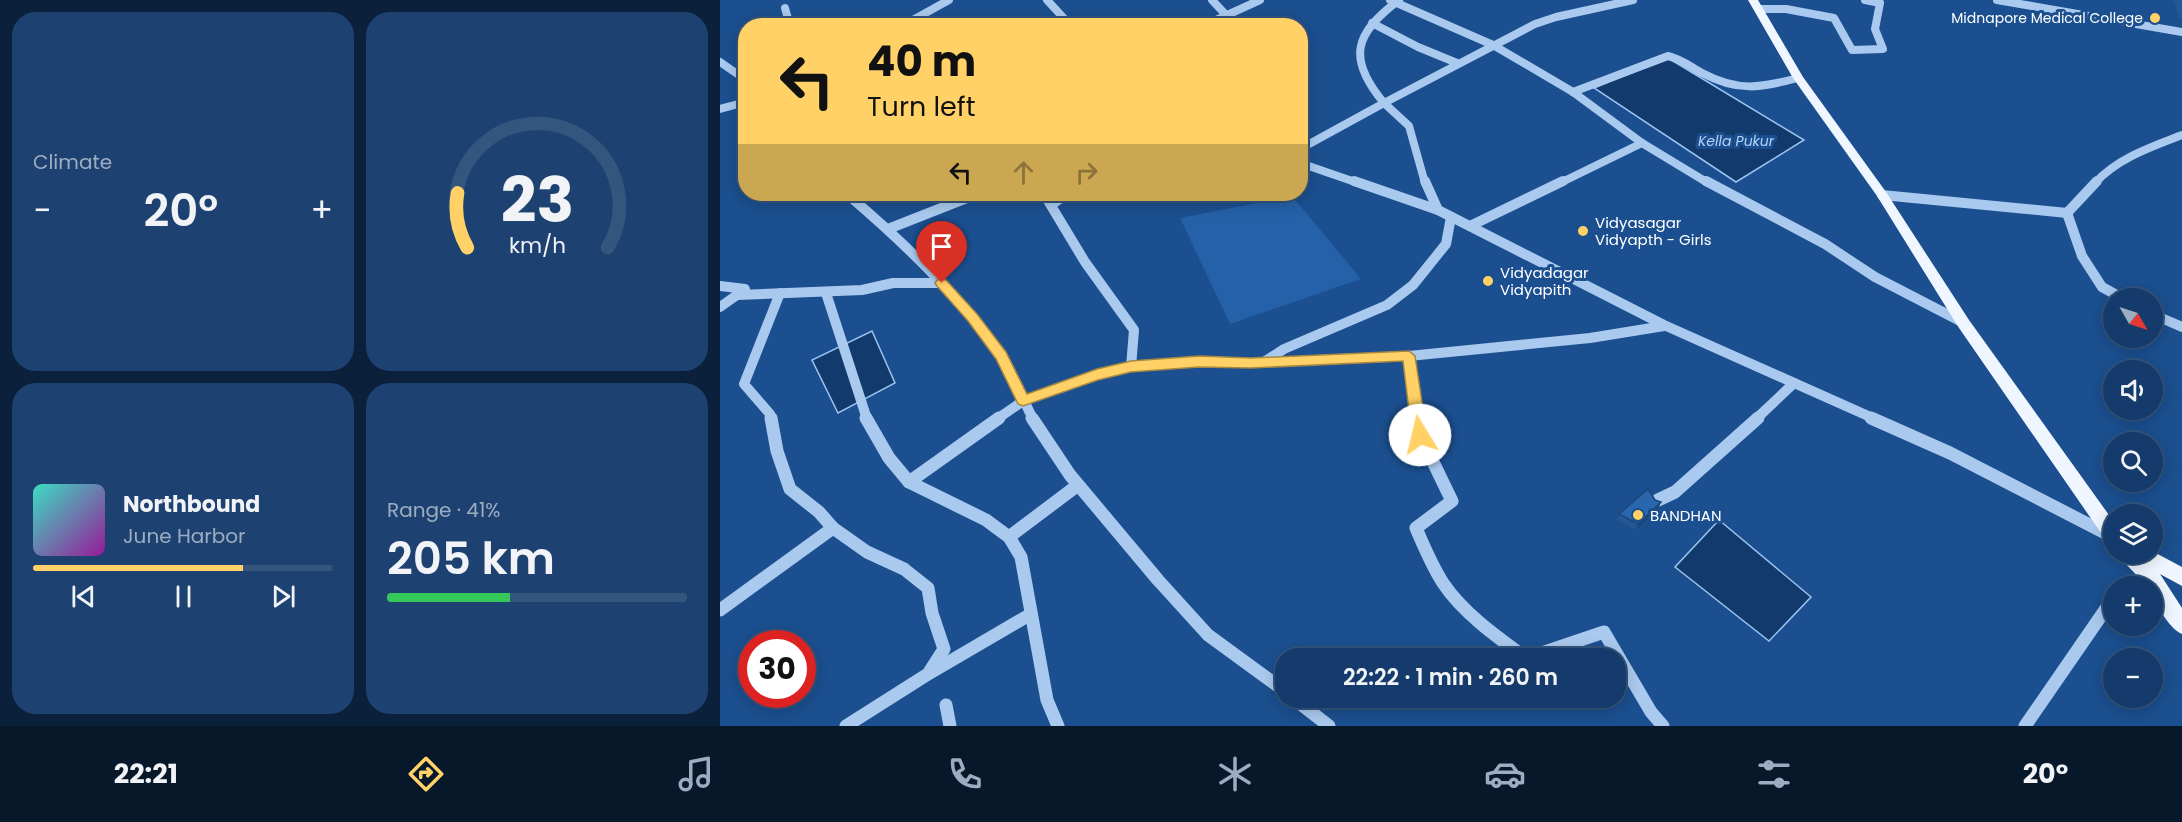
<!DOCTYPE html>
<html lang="en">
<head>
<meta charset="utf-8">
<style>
  :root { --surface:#143b6b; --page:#1d4271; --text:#f1f3f6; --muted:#9dadc1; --line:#33557e; --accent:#ffd166 }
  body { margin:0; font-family:Poppins,sans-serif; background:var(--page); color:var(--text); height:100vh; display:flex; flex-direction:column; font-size:22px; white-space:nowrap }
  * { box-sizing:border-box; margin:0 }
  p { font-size:20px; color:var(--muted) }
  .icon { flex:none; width:33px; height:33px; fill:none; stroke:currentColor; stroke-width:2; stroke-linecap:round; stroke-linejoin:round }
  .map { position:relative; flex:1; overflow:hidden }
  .drawer { display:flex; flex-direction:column; gap:12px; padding:12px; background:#0b203b; width:720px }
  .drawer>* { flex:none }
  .top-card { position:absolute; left:18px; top:18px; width:570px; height:183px; border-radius:24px; box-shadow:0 3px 15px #0003,0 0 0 2px var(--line); background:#ffd166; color:#111; overflow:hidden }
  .needle { width:39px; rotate:129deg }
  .fabs { position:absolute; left:1383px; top:288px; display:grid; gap:12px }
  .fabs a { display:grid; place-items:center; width:60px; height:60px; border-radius:50%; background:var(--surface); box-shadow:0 3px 15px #0003,0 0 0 2px var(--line); font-size:30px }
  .speed { position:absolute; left:18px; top:630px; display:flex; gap:12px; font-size:30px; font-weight:700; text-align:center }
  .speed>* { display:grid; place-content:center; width:78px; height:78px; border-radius:50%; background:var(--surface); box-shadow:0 3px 15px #0003,0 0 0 2px var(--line); line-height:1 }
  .speed .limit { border:9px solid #d22; background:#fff; color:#111 }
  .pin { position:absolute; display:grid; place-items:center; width:51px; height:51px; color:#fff; margin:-62px -26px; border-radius:50% 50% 50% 0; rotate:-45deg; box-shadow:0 0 6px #0007 }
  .pin .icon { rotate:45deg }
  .me { position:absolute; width:66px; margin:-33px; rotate:351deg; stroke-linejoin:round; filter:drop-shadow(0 0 4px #0008) }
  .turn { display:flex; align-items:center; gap:21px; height:126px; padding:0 30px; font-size:27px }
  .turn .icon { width:78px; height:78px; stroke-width:2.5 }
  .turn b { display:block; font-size:42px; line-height:51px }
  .lanes { display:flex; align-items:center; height:57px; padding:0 30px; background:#0003; justify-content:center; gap:30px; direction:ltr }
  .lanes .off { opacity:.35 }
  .big { font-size:45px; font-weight:600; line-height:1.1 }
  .drawer .tile { flex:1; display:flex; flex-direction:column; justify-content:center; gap:9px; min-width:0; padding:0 21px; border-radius:24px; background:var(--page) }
  .drawer .dial { align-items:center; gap:0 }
  .dial svg { height:156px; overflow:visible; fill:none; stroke:var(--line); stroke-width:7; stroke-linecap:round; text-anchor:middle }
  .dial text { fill:var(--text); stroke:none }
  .song { display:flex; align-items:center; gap:18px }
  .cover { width:72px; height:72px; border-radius:9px; background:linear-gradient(135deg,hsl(170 70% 55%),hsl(300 70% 35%)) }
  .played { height:6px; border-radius:3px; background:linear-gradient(90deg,var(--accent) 70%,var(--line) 70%) }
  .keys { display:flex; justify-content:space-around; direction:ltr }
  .heat { display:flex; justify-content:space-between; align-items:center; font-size:33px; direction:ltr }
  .charge { height:9px; border-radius:4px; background:linear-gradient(90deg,#34c759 41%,var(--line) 0) }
  .drawer .tiles { flex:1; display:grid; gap:12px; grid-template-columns:repeat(2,1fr) }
  .trip { position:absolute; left:555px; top:648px; width:351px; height:60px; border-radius:24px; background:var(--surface); box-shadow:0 3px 15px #0003,0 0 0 2px var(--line); font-weight:600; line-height:60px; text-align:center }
  .tabs { display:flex; height:96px; justify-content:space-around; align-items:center; background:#08182b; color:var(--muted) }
  .tabs .icon { width:42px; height:42px }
  .tabs .on { color:var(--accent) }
  .tabs b { font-size:27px; color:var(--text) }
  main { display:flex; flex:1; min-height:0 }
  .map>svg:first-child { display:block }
  .green { fill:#2461a8 }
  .water { fill:#123a6d; stroke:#9cc4f0; stroke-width:1.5 }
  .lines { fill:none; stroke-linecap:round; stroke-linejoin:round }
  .minor-far2 { stroke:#a9c9ee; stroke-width:8 }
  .minor-far1 { stroke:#a9c9ee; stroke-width:10 }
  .minor { stroke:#a9c9ee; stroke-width:13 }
  .major { fill:#f0f6ff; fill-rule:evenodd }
  .wall { fill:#245895 }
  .shaded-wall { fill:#1d4779 }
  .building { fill:#2a66ad; stroke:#1d4779; stroke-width:1.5 }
  .route { fill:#ffd166; stroke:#a68842; stroke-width:1.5 }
  .poi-dot { fill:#ffd166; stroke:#1b4f8f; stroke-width:2 }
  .labels { text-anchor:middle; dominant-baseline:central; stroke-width:6; stroke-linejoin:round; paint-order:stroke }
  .far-poi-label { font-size:14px; fill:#fff; stroke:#1b4f8f; text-anchor:end }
  .far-water-label { font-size:14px; font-style:italic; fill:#b5d3f5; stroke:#1b4f8f }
  .poi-label { font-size:15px; fill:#fff; stroke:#1b4f8f; text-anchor:start }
</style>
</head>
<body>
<main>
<section class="drawer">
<div class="tiles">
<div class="tile"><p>Climate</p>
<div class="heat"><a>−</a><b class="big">20°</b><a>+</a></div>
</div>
<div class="tile dial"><svg viewBox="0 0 100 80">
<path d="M14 69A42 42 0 1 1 86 69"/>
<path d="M14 69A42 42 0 0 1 9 41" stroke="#ffd166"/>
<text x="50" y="56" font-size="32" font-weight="700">23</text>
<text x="50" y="72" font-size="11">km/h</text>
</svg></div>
<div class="tile">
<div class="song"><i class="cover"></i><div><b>Northbound</b><p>June Harbor</p></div></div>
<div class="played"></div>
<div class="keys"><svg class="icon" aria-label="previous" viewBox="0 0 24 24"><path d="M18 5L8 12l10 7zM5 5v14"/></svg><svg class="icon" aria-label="pause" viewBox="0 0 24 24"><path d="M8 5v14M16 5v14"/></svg><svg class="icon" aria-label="next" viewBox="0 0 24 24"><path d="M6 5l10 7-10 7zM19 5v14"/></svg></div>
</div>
<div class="tile"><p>Range · 41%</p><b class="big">205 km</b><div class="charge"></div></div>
</div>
</section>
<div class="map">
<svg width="1462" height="726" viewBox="0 0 1462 726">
  <rect width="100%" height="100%" fill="#1b4f8f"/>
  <!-- green -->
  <polygon class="green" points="572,196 641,279 510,324 460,218"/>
  <!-- water -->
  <g class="water">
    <polygon points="948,58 1084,140 1016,182 874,88"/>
    <polygon points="152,331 175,383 118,413 92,360"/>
    <polygon points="999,520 1091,597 1049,641 955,567"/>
  </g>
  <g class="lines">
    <!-- minor-far2 -->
    <g class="minor-far2">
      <polyline points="327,0 351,26"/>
      <polyline points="492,0 506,15"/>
      <polyline points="670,0 773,45 853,92 922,143 988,183"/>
      <polyline points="1277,0 1462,32"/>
      <polyline points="65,8 70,26"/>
      <polyline points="1040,9 1066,9 1114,18 1132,50 1163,49 1155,29 1160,3 1145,0"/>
      <polyline points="652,23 698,47 737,63"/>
      <polyline points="182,26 229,0"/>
      <polyline points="483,26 540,0"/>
      <polyline points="0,62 26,80"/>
      <path d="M853 92 948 56C961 59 971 67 982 73 1018 92 1040 88 1078 78"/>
      <polyline points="0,109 26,102"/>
      <path d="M580 149 664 103C626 58 635 33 679 0"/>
      <polyline points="580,163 638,183"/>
      <polyline points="705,183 689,126 664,103 815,24 836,17 913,0"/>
      <polyline points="840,183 922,143"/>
      <path d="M1375 183C1398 158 1431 147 1462 135"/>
    </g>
    <!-- minor-far1 -->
    <g class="minor-far1">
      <polyline points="634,181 718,210 944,325 1155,419"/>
      <polyline points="705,181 718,210"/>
      <polyline points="986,181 1105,244 1155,277 1244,323"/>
      <path d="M127 194C182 241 238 294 279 354 293 373 302 398 313 419"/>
      <polyline points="324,194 365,262 414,330 411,367"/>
      <polyline points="1162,195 1347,213 1377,181"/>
      <polyline points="331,205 347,194"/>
      <polyline points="1347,213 1362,256 1382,287 1402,298"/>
      <polyline points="750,226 843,181"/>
      <polyline points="168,229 257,194"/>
      <polyline points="0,286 25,289 17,295 142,290 173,283 222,283"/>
      <polyline points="106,293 147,419"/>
      <polyline points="0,307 17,295"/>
      <polyline points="1432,314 1462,327"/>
      <polyline points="689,356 698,419"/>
      <polyline points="544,362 564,349 667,305 693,285 726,244 731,217"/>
      <polyline points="51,419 50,414 24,384 60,293"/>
      <polyline points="277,419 303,401 377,375 411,367 479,362 531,363 689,356 870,338 944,326"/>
      <polyline points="1036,419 1074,383"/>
    </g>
    <!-- minor -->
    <g class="minor">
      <polyline points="51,418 57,451 70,489 99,512 113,528 147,552 184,569 208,588 212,613 224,649 208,674 126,726"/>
      <polyline points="146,418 169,458 189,482 266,520 289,537 301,557 327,700 338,726"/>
      <polyline points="312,418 350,475 438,580 488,635 566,692"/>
      <path d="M698 418 700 435 732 501 696 528C704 547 712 566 723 583 743 613 777 637 806 658"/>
      <polyline points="1151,418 1230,453 1391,536"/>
      <polyline points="189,482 279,418"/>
      <polyline points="938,500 955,492 1038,418"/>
      <polyline points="289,537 358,485"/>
      <polyline points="1423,586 1435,582"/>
      <polyline points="0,610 113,528"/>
      <polyline points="807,658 884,632 931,712 943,726"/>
      <polyline points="210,673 311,614"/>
      <polyline points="573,698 609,726"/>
      <polyline points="226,705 230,726"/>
      <polyline points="1305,726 1394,597"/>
    </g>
    <!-- major -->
    <g class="major">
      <polygon points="1028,0 1038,0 1083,77 1166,192 1249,320 1394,522 1394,545 1388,543 1239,328 1157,196 1073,78"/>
      <path d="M1432 551 1462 567V586L1440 574 1462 608V634C1449 629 1432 600 1432 586H1427L1402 560 1399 554H1432Z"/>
    </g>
  </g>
  <!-- wall -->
  <g class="wall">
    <polygon points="1454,0 1462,0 1462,18 1459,18"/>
    <polygon points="935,500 941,502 938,509 916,530 897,520 899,514"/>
  </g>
  <!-- shaded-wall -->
  <polygon class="shaded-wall" points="941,502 938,509 916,530 918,524"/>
  <!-- building -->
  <polygon class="building" points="928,489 935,500 941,502 918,524 899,514"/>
  <!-- route -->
  <polygon class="route" points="222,279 226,280 257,314 286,352 307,394 377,369 411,361 479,356 531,358 689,351 695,356 707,435 705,439 695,439 692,435 683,361 531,368 479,367 411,372 378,380 303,406 298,404 276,359 248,321 217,286 215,283 217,280"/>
  <!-- markers -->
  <g class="poi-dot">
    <circle cx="1435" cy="18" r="6"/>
    <circle cx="863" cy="231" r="6"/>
    <circle cx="768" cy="281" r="6"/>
    <circle cx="918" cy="515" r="6"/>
  </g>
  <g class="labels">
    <!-- far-poi labels -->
    <g class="far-poi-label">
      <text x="1423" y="18">Midnapore Medical College</text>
    </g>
    <!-- far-water labels -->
    <g class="far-water-label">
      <text x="1016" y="141">Kella Pukur</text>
    </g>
    <!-- poi labels -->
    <g class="poi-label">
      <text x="875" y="222">Vidyasagar<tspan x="875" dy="17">Vidyapth - Girls</tspan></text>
      <text x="780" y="272">Vidyadagar<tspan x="780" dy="17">Vidyapith</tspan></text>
      <text x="930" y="515">BANDHAN</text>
    </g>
  </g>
</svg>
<div class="fabs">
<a><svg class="needle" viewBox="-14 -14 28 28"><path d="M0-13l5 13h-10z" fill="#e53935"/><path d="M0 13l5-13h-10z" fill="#9dadc1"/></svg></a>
<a><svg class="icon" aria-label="sound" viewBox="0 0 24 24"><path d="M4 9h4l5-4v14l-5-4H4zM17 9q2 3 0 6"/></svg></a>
<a><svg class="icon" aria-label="search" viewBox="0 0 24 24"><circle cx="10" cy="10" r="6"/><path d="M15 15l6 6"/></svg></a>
<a><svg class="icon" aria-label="layers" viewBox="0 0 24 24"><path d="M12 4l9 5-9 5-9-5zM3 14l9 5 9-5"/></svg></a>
<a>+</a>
<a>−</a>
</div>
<div class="speed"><div class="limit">30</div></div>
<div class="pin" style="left:222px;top:283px;background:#d93025"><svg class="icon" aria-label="arrive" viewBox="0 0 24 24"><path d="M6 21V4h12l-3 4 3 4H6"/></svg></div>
<svg class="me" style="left:700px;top:435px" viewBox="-20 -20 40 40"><circle r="19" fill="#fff"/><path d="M0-13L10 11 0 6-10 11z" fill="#ffd166"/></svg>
<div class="trip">22:22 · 1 min · 260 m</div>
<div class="top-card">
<div class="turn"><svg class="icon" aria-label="left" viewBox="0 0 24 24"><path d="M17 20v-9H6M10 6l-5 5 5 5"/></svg><div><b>40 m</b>Turn left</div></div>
<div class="lanes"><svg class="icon" aria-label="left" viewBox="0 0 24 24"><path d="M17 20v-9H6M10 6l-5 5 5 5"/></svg><svg class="icon off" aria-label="ahead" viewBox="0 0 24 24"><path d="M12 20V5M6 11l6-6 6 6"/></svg><svg class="icon off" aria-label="right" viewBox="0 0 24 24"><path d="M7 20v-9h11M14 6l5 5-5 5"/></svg></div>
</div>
</div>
</main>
<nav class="tabs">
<b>22:21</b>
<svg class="icon on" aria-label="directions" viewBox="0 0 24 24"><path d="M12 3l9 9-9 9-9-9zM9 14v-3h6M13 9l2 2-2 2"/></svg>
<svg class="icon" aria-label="music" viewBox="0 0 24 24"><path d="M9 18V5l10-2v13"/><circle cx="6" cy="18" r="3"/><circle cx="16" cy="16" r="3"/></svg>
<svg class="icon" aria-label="phone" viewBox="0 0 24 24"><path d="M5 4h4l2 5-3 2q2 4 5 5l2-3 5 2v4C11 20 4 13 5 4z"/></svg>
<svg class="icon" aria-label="climate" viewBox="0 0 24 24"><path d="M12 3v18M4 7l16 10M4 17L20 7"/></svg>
<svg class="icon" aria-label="car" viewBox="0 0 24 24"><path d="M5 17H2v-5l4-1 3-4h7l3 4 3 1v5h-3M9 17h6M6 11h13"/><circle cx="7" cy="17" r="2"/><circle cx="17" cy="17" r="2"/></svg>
<svg class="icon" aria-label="filters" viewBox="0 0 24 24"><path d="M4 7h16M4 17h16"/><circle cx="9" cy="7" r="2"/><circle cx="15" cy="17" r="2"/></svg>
<b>20°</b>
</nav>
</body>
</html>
